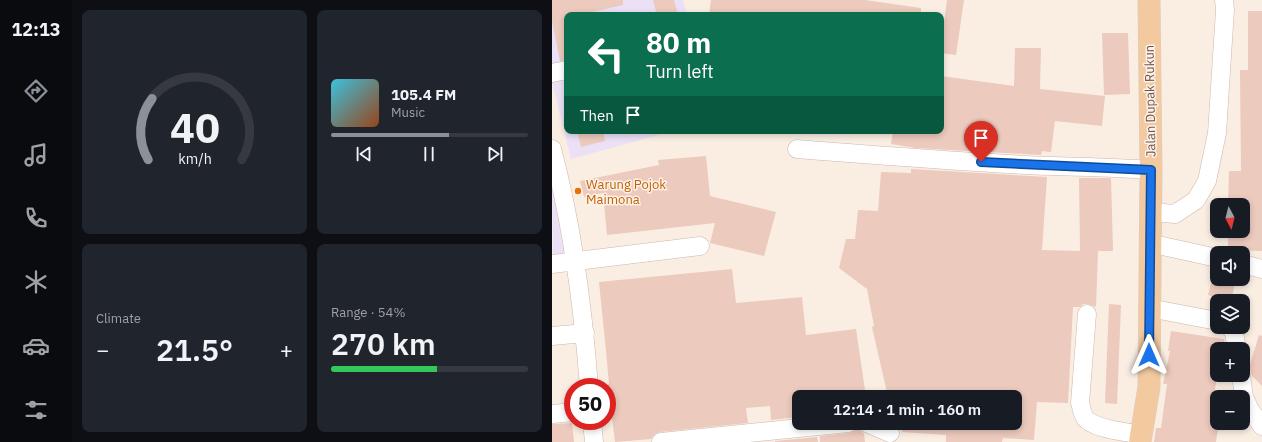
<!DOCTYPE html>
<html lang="en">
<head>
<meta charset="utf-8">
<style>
  :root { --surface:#171b24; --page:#20242c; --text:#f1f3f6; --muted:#9ea1a6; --line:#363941; --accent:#8c9099 }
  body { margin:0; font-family:"IBM Plex Sans",sans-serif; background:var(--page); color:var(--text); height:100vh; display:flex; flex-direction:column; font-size:15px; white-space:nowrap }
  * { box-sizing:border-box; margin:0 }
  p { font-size:13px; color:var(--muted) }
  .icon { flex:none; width:22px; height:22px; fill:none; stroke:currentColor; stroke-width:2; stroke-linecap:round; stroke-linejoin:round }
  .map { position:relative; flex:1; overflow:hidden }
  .sheet { display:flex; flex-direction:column; gap:10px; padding:10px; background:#0d0f14; width:480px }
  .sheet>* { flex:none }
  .guide { position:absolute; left:12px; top:12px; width:380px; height:122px; border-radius:8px; box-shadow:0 2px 6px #0003; background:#0b6e4f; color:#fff; overflow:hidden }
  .needle { width:26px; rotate:173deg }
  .buttons { position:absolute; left:658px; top:198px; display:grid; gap:8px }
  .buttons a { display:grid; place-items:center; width:40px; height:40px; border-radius:8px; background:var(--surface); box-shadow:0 2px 6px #0003; font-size:20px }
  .speed { position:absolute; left:12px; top:378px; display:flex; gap:8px; font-size:20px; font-weight:700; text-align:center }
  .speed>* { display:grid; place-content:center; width:52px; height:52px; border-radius:50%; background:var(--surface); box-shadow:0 2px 6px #0003; line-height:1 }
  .speed .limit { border:6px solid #d22; background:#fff; color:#111 }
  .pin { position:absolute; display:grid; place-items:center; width:34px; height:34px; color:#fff; margin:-41px -17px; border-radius:50% 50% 50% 0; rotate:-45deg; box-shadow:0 0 4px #0007 }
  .pin .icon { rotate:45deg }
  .me { position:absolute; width:44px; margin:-22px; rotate:0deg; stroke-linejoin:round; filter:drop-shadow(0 0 3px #0008) }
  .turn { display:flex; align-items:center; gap:14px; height:84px; padding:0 16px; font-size:18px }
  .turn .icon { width:52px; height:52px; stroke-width:2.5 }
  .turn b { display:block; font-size:28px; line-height:34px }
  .then { display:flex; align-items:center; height:38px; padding:0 16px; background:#0003; gap:8px; font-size:15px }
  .big { font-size:30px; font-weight:600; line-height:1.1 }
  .sheet .tile { flex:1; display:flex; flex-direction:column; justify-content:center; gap:6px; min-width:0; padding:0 14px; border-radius:8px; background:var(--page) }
  .sheet .dial { align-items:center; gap:0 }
  .dial svg { height:104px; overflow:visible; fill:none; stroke:var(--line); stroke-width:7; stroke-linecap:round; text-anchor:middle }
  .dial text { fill:var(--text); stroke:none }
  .song { display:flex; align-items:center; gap:12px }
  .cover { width:48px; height:48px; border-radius:6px; background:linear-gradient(135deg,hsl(190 70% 55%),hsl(20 70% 35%)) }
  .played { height:4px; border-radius:2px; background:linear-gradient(90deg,var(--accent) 60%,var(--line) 60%) }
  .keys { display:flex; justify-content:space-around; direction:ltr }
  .heat { display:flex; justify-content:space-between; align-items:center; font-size:22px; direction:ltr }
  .charge { height:6px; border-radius:3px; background:linear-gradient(90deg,#34c759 54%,var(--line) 0) }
  .sheet .tiles { flex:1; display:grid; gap:10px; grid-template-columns:repeat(2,1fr) }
  .trip { position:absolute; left:240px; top:390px; width:230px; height:40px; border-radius:8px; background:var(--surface); box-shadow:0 2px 6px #0003; font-weight:600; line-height:40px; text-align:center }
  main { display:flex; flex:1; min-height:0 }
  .tabs { display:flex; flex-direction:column; width:72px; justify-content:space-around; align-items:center; background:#090b0e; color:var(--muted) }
  .tabs .icon { width:28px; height:28px }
  .tabs .current { color:var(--accent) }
  .tabs b { font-size:18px; color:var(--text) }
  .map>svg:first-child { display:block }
  .education { fill:#ebe0f6 }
  .building { fill:#eccabd }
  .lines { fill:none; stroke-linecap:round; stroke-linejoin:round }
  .minor-casing { stroke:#ccb7ad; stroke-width:19 }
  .major-casing { stroke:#d7cfcd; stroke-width:23 }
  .minor { stroke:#fff; stroke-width:18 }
  .major { stroke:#f3c9a0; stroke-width:22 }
  .route-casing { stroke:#114b97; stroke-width:10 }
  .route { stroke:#1a73e8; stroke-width:7 }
  .food-dot { fill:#e8710a; stroke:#fdf2e8; stroke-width:1.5 }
  .labels { text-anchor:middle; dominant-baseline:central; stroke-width:3; stroke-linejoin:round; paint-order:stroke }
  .street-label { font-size:13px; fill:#6f534b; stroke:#fdf2e8 }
  .food-label { font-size:13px; fill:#c56008; stroke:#fdf2e8; text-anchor:start }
</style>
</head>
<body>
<main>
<nav class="tabs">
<b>12:13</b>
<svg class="icon current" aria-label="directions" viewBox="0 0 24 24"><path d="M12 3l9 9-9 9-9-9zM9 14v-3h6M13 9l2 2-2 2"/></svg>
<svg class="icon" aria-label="music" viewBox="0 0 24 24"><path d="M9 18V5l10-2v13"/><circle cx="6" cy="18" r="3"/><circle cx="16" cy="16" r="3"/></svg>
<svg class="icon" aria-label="phone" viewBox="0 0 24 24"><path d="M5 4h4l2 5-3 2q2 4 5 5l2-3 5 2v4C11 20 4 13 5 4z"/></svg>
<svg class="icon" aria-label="climate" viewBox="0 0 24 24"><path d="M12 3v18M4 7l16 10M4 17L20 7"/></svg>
<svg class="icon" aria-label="car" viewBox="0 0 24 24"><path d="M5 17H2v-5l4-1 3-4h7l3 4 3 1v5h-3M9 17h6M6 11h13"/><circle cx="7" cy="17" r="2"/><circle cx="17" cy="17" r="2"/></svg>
<svg class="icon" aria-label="filters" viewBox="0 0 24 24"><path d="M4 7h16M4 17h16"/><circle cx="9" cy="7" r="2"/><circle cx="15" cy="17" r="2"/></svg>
</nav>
<section class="sheet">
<div class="tiles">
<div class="tile dial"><svg viewBox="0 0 100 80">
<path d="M14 69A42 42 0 1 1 86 69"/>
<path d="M14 69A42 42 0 0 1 17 22" stroke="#8c9099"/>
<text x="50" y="56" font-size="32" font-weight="700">40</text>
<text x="50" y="72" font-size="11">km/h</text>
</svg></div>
<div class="tile">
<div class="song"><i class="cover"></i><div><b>105.4 FM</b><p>Music</p></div></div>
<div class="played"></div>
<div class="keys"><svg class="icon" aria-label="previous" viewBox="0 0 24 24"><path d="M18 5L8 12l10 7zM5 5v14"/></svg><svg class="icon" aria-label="pause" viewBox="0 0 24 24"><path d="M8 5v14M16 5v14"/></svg><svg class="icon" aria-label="next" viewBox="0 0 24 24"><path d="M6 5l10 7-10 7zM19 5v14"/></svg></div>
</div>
<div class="tile"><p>Climate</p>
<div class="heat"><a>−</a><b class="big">21.5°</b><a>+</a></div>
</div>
<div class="tile"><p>Range · 54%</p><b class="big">270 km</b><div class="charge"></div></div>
</div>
</section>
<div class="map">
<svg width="710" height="442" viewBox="0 0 710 442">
  <rect width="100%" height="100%" fill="#faeee3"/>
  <!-- education -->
  <g class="education">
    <polygon points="0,0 131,0 135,15 15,15 15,131 121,131 19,159 0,82"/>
    <polygon points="0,178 2,182 13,257 1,259"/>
  </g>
  <!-- building -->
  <g class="building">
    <polygon points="0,0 71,0 71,5 27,15 15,15 15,60 8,61 0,21"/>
    <polygon points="101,0 122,0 126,15 105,15"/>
    <polygon points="159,0 313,0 369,8 369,15 157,15"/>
    <polygon points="395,0 412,0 404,55 389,53 389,44"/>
    <polygon points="696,11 710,11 710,251 676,250 676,231 691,231 691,205 676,205 677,171 689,171 688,70 696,70"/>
    <polygon points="550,33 576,33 578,94 552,95"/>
    <polygon points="463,48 489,48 488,89 553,96 550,126 503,121 499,152 490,151 489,155 364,148 339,144 341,131 389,131 389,76 462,86"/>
    <polygon points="25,131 51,131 53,141 29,147"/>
    <polygon points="154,156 158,196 224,212 212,256 158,243 163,223 55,235 51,193 32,197 28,181 107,165 106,160"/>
    <polygon points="359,169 495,177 490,250 528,251 527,178 559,178 561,251 546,251 544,307 535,304 531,304 528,307 521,307 516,403 485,402 482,440 451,438 450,442 394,442 394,435 350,432 350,423 463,423 463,397 336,397 320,327 322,326 315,289 287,268 294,239 303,239 306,210 326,211 329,172 359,173"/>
    <polygon points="180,269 184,303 250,297 254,335 304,329 314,397 247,397 247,417 219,420 218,406 194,408 196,423 108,432 103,434 99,439 63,442 56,384 57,384 54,351 47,282"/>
    <polygon points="660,279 684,279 679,301 656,295"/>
    <polygon points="557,304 569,305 565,404 553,403"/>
    <polygon points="619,331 672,339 674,349 665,349 665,378 660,405 665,405 665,423 667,423 664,442 602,442 604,428 609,428 615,384 611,384 618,351 616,351"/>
    <polygon points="707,335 710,336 710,386 700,376 697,368"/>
    <polygon points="20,423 22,442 0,442 0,424"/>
    <polygon points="303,430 307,430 312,433 313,442 268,442 268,436 297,433"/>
    <polygon points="265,437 266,442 223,442 223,441"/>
  </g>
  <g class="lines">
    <!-- minor casing -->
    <g class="minor-casing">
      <g id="minor">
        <polyline points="0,73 15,70"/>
        <path d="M0 149C21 227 31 307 37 387"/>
        <path d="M245 149C321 155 397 161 474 165 515 167 557 167 599 170"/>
        <polyline points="598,212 623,214 644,200 655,181 665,133 673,10 672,0"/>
        <polyline points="597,243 665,258"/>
        <polyline points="0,264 148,246"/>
        <polyline points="691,264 710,269"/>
        <polyline points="597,308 665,321"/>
        <path d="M535 314 528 403C530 408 530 416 535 420 545 429 576 433 590 434"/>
        <polyline points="678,327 682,333 685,349"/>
        <polyline points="0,336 33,333"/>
        <polyline points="689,375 692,397 698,410 710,426"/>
        <polyline points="0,414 21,412"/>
        <polyline points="40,421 42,442"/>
        <polyline points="315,423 338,433"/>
        <polyline points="109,442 296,423"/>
      </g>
    </g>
    <!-- major casing -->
    <g class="major-casing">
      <polyline id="major" points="588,442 597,387 599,170 597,0"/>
    </g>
    <!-- minor -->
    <use href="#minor" class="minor"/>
    <!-- major -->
    <use href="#major" class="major"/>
  </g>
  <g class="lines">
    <!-- route casing -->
    <g class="route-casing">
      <polyline id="route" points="429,162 599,170 597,355"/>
    </g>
    <!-- route -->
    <use href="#route" class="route"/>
  </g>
  <!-- markers -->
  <circle class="food-dot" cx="26" cy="191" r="4"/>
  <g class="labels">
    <!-- street labels -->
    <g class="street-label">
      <text transform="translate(598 101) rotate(-91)">Jalan Dupak Rukun</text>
    </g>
    <!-- food labels -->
    <g class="food-label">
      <text x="34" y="184">Warung Pojok<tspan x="34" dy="15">Maimona</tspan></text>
    </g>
  </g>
</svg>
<div class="buttons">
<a><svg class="needle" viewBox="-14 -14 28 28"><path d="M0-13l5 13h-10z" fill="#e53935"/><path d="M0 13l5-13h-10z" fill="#9ea1a6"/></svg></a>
<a><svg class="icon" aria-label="sound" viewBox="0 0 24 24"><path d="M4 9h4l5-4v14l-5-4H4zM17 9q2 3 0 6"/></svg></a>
<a><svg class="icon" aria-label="layers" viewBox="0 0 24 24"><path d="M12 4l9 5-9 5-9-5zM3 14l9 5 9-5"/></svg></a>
<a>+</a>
<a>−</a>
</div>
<div class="speed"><div class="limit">50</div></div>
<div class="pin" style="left:429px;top:162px;background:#d93025"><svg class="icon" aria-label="arrive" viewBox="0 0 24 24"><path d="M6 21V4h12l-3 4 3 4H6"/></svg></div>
<svg class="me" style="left:597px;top:355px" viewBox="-20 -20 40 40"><path d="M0-17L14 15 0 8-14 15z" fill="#1a73e8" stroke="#fff" stroke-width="4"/></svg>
<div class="trip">12:14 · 1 min · 160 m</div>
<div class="guide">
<div class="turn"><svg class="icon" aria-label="left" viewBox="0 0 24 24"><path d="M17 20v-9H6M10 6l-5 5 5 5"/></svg><div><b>80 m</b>Turn left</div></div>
<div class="then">Then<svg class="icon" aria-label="arrive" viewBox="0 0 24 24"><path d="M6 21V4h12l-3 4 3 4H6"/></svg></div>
</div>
</div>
</main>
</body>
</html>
